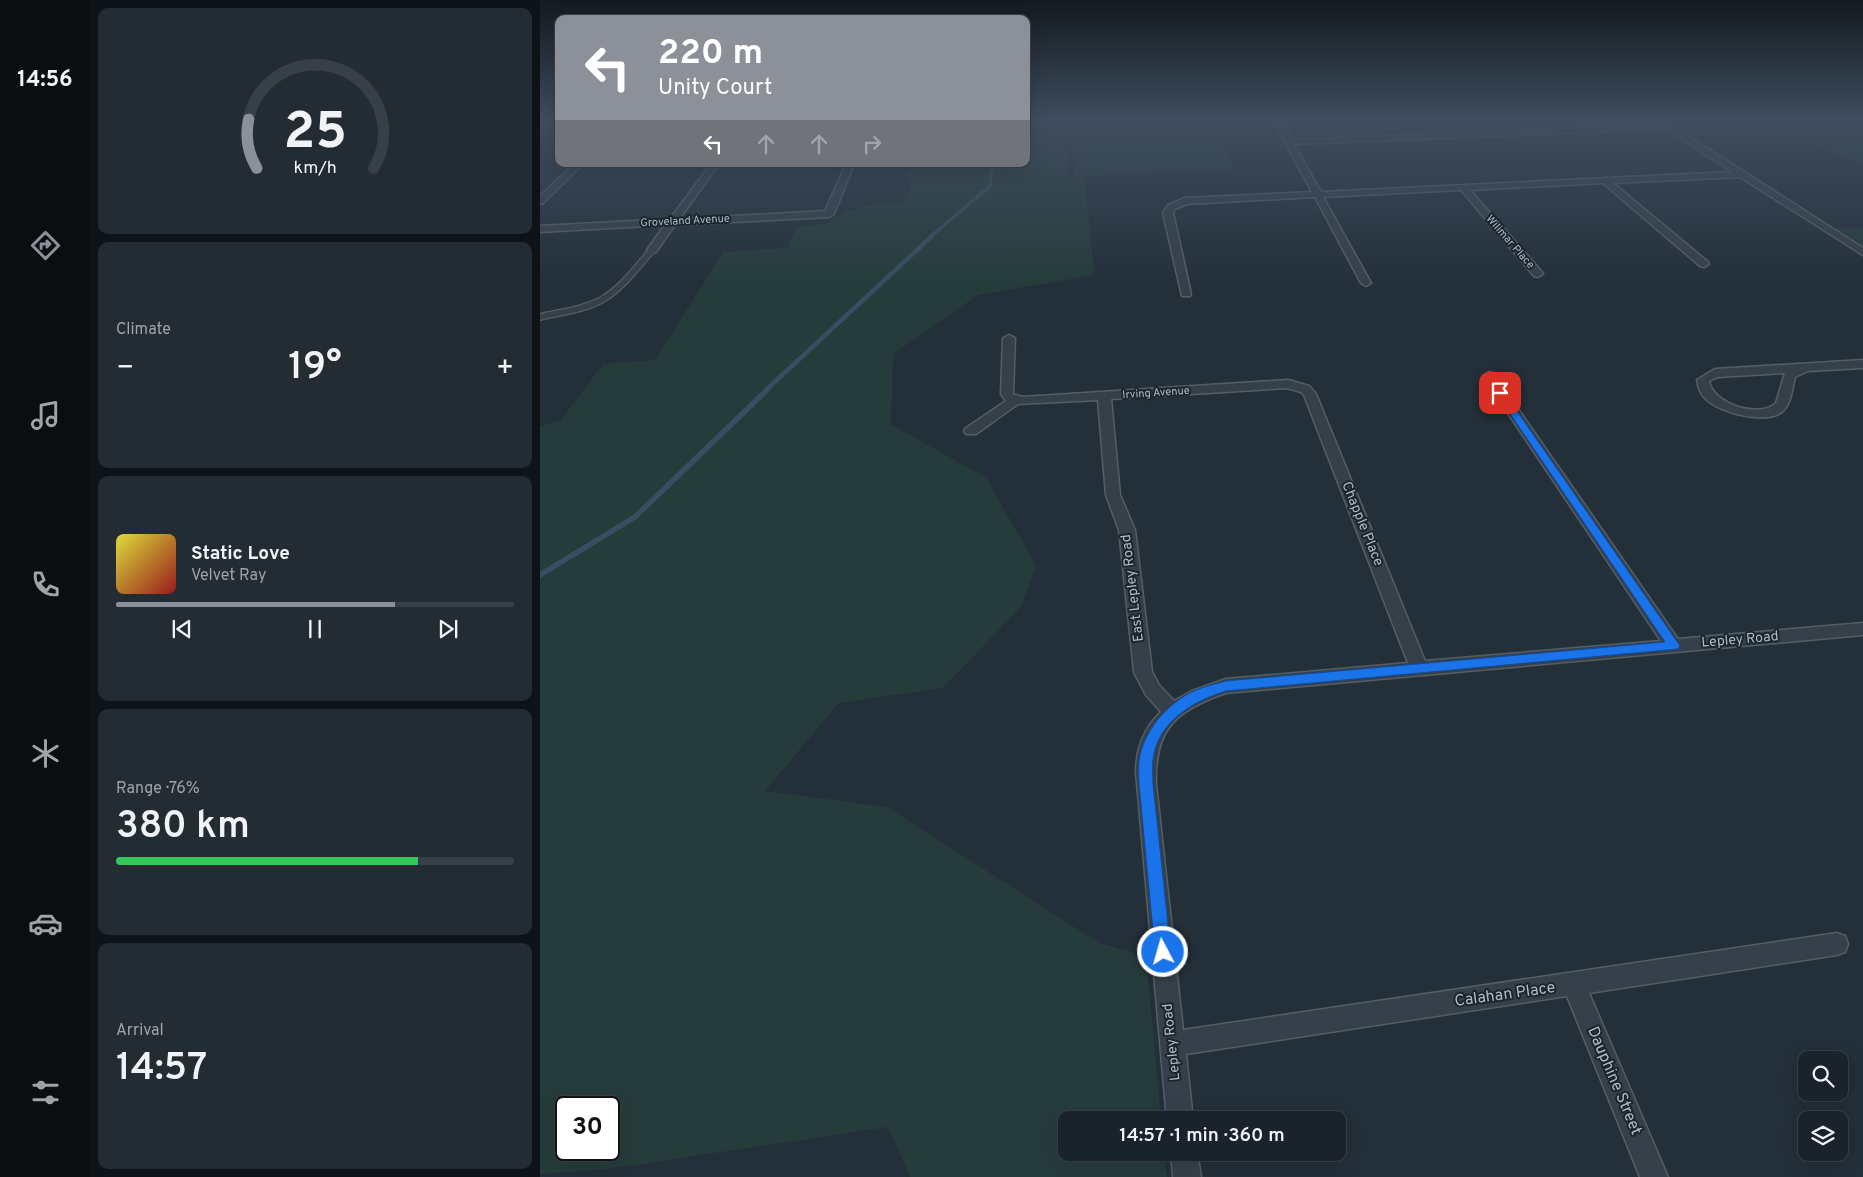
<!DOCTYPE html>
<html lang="en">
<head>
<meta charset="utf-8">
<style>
  :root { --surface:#1a232b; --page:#232b33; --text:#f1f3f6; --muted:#9fa4a9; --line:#384047; --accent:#8c9099 }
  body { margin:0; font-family:Overpass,sans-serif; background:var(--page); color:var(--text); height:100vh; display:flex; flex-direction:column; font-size:19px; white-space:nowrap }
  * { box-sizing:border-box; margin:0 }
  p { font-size:16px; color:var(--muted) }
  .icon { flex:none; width:28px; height:28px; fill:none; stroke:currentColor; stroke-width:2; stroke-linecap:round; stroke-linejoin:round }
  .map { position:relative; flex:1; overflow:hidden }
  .panel { display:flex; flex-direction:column; gap:8px; padding:8px; background:#0e1318; width:450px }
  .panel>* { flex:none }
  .top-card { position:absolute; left:15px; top:15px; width:475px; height:152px; border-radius:10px; box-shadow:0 5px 20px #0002,0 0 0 1px var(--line); background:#8c9099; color:#fff; overflow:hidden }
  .tools { position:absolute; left:1258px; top:1051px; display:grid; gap:10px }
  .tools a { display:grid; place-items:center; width:50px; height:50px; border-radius:10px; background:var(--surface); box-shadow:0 5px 20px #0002,0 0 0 1px var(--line); font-size:25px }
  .speed { position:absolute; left:15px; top:1096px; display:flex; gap:10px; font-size:25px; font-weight:700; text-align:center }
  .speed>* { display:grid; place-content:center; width:65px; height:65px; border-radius:50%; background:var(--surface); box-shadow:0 5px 20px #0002,0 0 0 1px var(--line); line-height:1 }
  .speed .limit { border:2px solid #111; border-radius:8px; background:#fff; color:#111 }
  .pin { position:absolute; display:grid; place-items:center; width:42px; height:42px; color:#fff; margin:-21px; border-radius:10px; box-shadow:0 2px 8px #0006 }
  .me { position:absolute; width:55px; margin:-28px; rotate:354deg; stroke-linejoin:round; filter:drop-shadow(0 0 4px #0008) }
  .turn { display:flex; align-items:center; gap:18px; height:105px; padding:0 20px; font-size:22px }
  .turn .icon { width:65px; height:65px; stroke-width:2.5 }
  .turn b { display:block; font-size:35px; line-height:42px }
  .lanes { display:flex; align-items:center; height:48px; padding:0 20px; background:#0003; justify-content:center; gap:25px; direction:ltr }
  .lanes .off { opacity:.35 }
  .big { font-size:38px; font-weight:600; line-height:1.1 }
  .panel .tile { flex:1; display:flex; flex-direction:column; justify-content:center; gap:8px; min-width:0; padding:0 18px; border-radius:10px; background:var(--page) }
  .panel .dial { align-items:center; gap:0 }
  .dial svg { height:130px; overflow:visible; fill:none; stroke:var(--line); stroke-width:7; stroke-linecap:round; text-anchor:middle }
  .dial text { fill:var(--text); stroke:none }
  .song { display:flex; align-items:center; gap:15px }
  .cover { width:60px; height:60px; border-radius:8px; background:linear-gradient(135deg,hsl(60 70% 55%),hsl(0 70% 35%)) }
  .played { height:5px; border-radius:2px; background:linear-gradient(90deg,var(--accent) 70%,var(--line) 70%) }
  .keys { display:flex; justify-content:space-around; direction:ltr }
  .heat { display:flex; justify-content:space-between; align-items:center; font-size:28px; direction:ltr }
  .charge { height:8px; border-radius:4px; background:linear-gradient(90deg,#34c759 76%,var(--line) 0) }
  .trip { position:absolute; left:518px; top:1111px; width:288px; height:50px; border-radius:10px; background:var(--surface); box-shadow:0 5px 20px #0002,0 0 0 1px var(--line); font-weight:600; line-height:50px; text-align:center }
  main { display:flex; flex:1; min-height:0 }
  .tab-bar { display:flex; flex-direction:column; width:90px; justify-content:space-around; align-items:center; background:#0a0e11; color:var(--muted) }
  .tab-bar .icon { width:35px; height:35px }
  .tab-bar .active { color:var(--accent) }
  .tab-bar b { font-size:22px; color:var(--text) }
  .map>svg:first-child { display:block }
  .green { fill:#263c3b; fill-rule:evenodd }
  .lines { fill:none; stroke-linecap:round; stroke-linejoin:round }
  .stream-far2 { stroke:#394e62; stroke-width:3 }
  .stream-far1 { stroke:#394e62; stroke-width:4.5 }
  .stream { stroke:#394e62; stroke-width:5.5 }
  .service-casing { stroke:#545e67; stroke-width:8 }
  .minor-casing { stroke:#545e67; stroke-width:3 }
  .service { stroke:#36404a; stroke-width:5.5 }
  .minor { fill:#36404a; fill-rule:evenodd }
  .route { fill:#1a73e8; stroke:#114b97 }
  .labels { text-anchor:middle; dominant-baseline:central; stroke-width:4; stroke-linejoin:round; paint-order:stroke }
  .far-street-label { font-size:11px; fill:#b1bbc6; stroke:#1c252e }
  .street-label { font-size:14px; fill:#b1bbc6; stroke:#1c252e }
  .near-street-label { font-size:16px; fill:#b1bbc6; stroke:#1c252e }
</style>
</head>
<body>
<main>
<nav class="tab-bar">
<b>14:56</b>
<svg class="icon active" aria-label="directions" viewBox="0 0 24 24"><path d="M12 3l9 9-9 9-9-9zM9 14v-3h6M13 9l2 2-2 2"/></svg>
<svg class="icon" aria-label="music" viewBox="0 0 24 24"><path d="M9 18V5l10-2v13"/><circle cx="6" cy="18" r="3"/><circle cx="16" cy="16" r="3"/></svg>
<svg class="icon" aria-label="phone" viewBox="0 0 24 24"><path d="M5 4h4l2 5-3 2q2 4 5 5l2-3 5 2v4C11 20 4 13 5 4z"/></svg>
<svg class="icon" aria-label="climate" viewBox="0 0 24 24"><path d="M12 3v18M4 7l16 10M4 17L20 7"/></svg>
<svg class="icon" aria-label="car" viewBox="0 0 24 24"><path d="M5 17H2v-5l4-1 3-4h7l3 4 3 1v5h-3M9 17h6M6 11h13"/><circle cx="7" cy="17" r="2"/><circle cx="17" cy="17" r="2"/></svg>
<svg class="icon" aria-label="filters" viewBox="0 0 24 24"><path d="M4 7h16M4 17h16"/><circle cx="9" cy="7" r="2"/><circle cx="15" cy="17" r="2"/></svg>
</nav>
<section class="panel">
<div class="tile dial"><svg viewBox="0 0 100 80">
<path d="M14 69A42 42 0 1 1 86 69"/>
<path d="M14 69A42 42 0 0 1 9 39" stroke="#8c9099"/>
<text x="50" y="56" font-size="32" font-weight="700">25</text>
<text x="50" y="72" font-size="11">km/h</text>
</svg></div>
<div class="tile"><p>Climate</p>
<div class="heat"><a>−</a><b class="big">19°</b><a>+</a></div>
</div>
<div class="tile">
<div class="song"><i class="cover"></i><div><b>Static Love</b><p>Velvet Ray</p></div></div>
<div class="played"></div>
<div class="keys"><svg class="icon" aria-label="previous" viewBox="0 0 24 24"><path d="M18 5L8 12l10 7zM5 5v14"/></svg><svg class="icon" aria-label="pause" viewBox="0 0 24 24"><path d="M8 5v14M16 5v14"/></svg><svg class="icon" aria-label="next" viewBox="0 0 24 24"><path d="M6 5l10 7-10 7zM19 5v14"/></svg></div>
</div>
<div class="tile"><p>Range · 76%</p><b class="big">380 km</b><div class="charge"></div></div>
<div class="tile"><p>Arrival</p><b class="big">14:57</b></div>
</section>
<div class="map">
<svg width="1323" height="1177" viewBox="0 0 1323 1177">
  <rect width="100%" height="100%" fill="#232f39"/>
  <!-- green -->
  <g class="green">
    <path d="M486 120H528V177L545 178 554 275 438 295 353 354 351 424 446 478 496 565 482 606 403 688 299 703 225 791 347 807 559 943 606 956 621 1120H526V1152L624 1153 627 1177H370L348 1127 68 1169 0 1174V426L21 420 63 364 115 360 183 252 247 248 257 228 287 223 304 213 326 206 361 202 371 189 366 175 372 164H486ZM26 1108H69V1150H26Z"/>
    <polygon points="533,120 737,120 745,135 679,138 694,169 534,177"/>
    <polygon points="1220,120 1323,120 1323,163 1264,142"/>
    <polygon points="1323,227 1323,247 1293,228"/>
  </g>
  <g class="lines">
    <!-- stream-far2 -->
    <polyline class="stream-far2" points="389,238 450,186 452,164"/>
    <!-- stream-far1 -->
    <polyline class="stream-far1" points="225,391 391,237"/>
    <!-- stream -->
    <polyline class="stream" points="0,575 95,517 227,390"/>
    <!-- service casing -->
    <g class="service-casing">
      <path id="service" d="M0 317C21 312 44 310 63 299 83 287 97 267 112 250"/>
    </g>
    <!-- minor casing -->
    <g class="minor-casing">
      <g id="minor">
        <path d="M733 120H741L752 140 1120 125 1115 121 1123 120 1323 248V255L1200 177 1073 183 1168 262 1169 264 1164 267 1160 266 1063 183 930 190 1002 272 1003 274 998 277 994 276 921 190 783 197 831 283 826 286 821 283 775 197 647 204 635 209 633 213 651 294 650 296H642L623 213 628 205 645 198 772 192ZM1127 129 1192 172 781 192 754 144Z"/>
        <polygon points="34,164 43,164 3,203 0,204 0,196"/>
        <polygon points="171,164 179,164 139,219 285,211 306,164 314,164 294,214 289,217 135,225 116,252 112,253 107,250 125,225 0,232 0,226 130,219"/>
        <path d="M469 335 475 338 473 394 482 397 748 380 769 386 776 394 885 661 1121 641 943 376 949 372 953 373 1138 639 1323 623V635L686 693C636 710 614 729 616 784L643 1030 1297 933 1305 936 1308 944 1305 952 1297 955 1049 993 1128 1177H1100L1027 996 646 1054 653 1120H627L596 772C596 750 604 727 621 712L606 695 594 672 579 530 566 495 558 400 478 404 436 434H426L424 431 426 428 466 401 461 394 463 338ZM747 388 761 392 764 395 868 663 686 679 652 691 634 701 619 685 612 672 595 530 580 495 571 399Z"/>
        <path d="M1323 360V368L1268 371 1255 377C1252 388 1252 401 1244 410 1229 426 1181 413 1167 400 1161 395 1158 388 1157 380L1175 369ZM1245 373 1236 403C1219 419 1173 404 1169 381L1178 377Z"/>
        <polygon points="631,1152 657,1152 661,1177 633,1177"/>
      </g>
    </g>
    <!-- service -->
    <use href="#service" class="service"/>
    <!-- minor -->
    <use href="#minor" class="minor"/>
  </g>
  <!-- sky -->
  <linearGradient id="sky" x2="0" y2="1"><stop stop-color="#131a1f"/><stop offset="0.42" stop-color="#3f4d5f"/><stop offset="1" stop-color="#3f4d5f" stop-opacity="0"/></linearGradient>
  <rect width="1323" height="285" fill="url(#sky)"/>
  <!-- route -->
  <path class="route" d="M960 390 963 391 1138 643 1140 646 1138 649 686 691C653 701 617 722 613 760 612 768 613 776 613 784L631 952 628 957 623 960 617 957 615 952 599 784C599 776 598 768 599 761 603 730 629 702 656 690 665 686 676 684 686 681L1125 642 956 393Z"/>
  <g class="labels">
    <!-- far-street labels -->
    <g class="far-street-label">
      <text transform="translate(145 221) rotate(-3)">Groveland Avenue</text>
      <text transform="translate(970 242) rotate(49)">Wilimar Place</text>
      <text transform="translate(616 393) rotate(-4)">Irving Avenue</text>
    </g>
    <!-- street labels -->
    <g class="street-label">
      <text transform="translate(822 524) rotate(68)">Chapple Place</text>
      <text transform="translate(593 588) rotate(-97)">East Lepley Road</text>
      <text transform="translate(1200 640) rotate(-5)">Lepley Road</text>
      <text transform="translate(632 1042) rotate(-96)">Lepley Road</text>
    </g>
    <!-- near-street labels -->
    <g class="near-street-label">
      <text transform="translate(965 995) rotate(-8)">Calahan Place</text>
      <text transform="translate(1074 1081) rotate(67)">Dauphine Street</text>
    </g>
  </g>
</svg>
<div class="tools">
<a><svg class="icon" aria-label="search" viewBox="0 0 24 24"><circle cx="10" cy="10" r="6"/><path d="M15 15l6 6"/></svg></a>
<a><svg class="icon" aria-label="layers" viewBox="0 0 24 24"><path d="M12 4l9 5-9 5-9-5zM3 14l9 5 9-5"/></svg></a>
</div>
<div class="speed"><div class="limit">30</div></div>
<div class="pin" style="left:960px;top:393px;background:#d93025"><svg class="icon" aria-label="arrive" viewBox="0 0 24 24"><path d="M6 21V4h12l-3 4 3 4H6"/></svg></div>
<svg class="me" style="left:623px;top:952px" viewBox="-20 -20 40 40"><circle r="17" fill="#1a73e8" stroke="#fff" stroke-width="3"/><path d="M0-11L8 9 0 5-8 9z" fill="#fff"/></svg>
<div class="trip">14:57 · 1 min · 360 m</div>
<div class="top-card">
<div class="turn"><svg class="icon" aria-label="left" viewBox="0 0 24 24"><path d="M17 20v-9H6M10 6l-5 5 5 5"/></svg><div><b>220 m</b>Unity Court</div></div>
<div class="lanes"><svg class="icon" aria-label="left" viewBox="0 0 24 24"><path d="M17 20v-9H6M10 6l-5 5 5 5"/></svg><svg class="icon off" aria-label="ahead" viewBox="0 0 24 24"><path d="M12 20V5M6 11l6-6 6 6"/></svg><svg class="icon off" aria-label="ahead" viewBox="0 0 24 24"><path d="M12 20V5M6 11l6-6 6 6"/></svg><svg class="icon off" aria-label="right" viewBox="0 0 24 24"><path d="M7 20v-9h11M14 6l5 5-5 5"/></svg></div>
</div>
</div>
</main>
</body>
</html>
